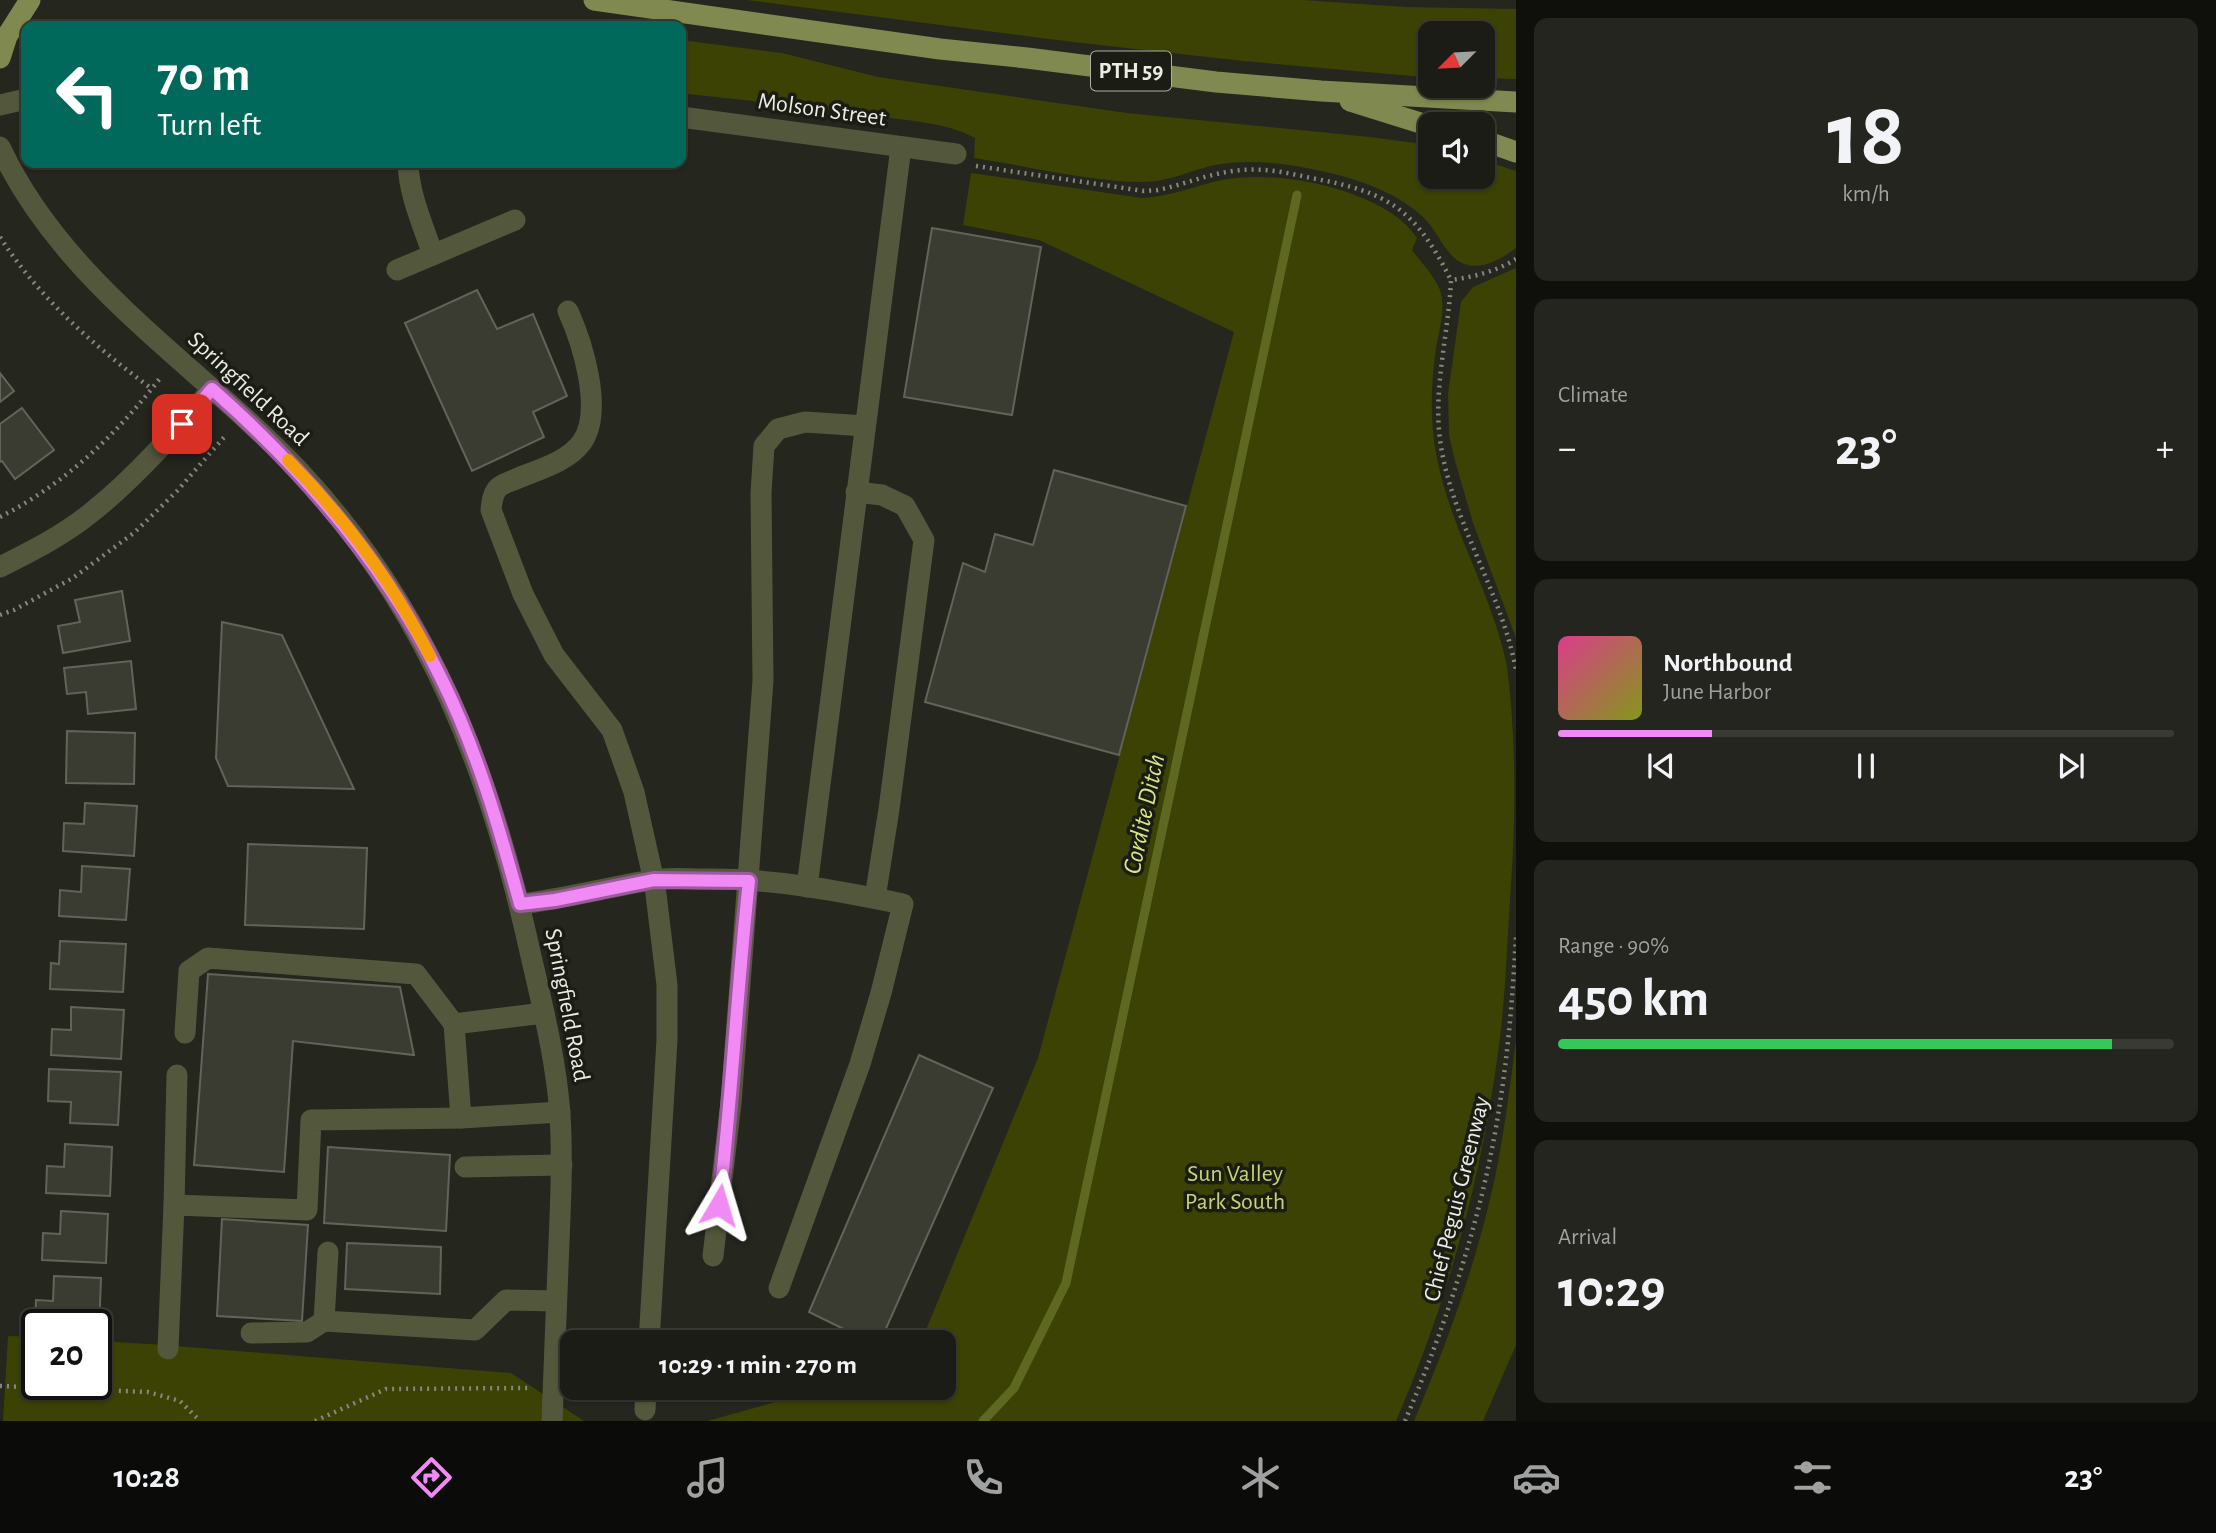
<!DOCTYPE html>
<html lang="en">
<head>
<meta charset="utf-8">
<style>
  :root { --surface:#1c1c16; --page:#25251f; --text:#f1f3f6; --muted:#a0a1a1; --line:#3a3a35; --accent:#f18af4 }
  body { margin:0; font-family:"Alegreya Sans",sans-serif; background:var(--page); color:var(--text); height:100vh; display:flex; flex-direction:column; font-size:26px; white-space:nowrap }
  * { box-sizing:border-box; margin:0 }
  p { font-size:23px; color:var(--muted) }
  .icon { flex:none; width:38px; height:38px; fill:none; stroke:currentColor; stroke-width:2; stroke-linecap:round; stroke-linejoin:round }
  .map { position:relative; flex:1; overflow:hidden }
  .sheet { display:flex; flex-direction:column; gap:18px; padding:18px; background:#0f0f0c; width:700px }
  .sheet>* { flex:none }
  .guide { position:absolute; left:21px; top:21px; width:665px; height:147px; border-radius:14px; box-shadow:0 2px 5px #0004,0 0 0 2px var(--line); background:#00695c; color:#fff; overflow:hidden }
  .needle { width:46px; rotate:246deg }
  .fabs { position:absolute; left:1418px; top:21px; display:grid; gap:14px }
  .fabs a { display:grid; place-items:center; width:77px; height:77px; border-radius:14px; background:var(--surface); box-shadow:0 2px 5px #0004,0 0 0 2px var(--line); font-size:35px }
  .speed { position:absolute; left:21px; top:1309px; display:flex; gap:14px; font-size:35px; font-weight:700; text-align:center }
  .speed>* { display:grid; place-content:center; width:91px; height:91px; border-radius:50%; background:var(--surface); box-shadow:0 2px 5px #0004,0 0 0 2px var(--line); line-height:1 }
  .speed .limit { border:4px solid #111; border-radius:10px; background:#fff; color:#111 }
  .pin { position:absolute; display:grid; place-items:center; width:60px; height:60px; color:#fff; margin:-30px; border-radius:14px; box-shadow:0 4px 10px #0006 }
  .me { position:absolute; width:77px; margin:-38px; rotate:7deg; stroke-linejoin:round; filter:drop-shadow(0 0 5px #0008) }
  .turn { display:flex; align-items:center; gap:24px; height:147px; padding:0 21px; font-size:32px }
  .turn .icon { width:91px; height:91px; stroke-width:2.5 }
  .turn b { display:block; font-size:49px; line-height:60px }
  .big { font-size:52px; font-weight:700; line-height:1.1 }
  .sheet .widget { flex:1; display:flex; flex-direction:column; justify-content:center; gap:10px; min-width:0; padding:0 24px; border-radius:14px; background:var(--page) }
  .sheet .dial { align-items:center; gap:0 }
  .dial b { font-size:91px; line-height:1 }
  .song { display:flex; align-items:center; gap:21px }
  .cover { width:84px; height:84px; border-radius:10px; background:linear-gradient(135deg,hsl(330 70% 55%),hsl(70 70% 35%)) }
  .played { height:7px; border-radius:4px; background:linear-gradient(90deg,var(--accent) 25%,var(--line) 25%) }
  .keys { display:flex; justify-content:space-around; direction:ltr }
  .heat { display:flex; justify-content:space-between; align-items:center; font-size:38px; direction:ltr }
  .charge { height:10px; border-radius:5px; background:linear-gradient(90deg,#34c759 90%,var(--line) 0) }
  .trip { position:absolute; left:560px; top:1330px; width:396px; height:70px; border-radius:14px; background:var(--surface); box-shadow:0 2px 5px #0004,0 0 0 2px var(--line); font-weight:700; line-height:70px; text-align:center }
  .menu { display:flex; height:112px; justify-content:space-around; align-items:center; background:#0b0b09; color:var(--muted) }
  .menu .icon { width:49px; height:49px }
  .menu .on { color:var(--accent) }
  .menu b { font-size:32px; color:var(--text) }
  main { display:flex; flex:1; min-height:0 }
  .map>svg:first-child { display:block }
  .green { fill:#3b4203 }
  .lines { fill:none; stroke-linecap:round; stroke-linejoin:round }
  .stream { stroke:#5f6820; stroke-width:9 }
  .building { fill:#3a3c32; stroke:#62645a; stroke-width:2 }
  .path { stroke:#868780; stroke-width:4.5; stroke-dasharray:2 5; stroke-linecap:butt }
  .minor { stroke:#53583c; stroke-width:21 }
  .major { stroke:#80894f; stroke-width:21 }
  .route-casing { stroke:#9d5a9f; stroke-width:18 }
  .route { stroke:#f18af4; stroke-width:12 }
  .slow { stroke:#f59e0b; stroke-width:12 }
  .labels { text-anchor:middle; dominant-baseline:central; stroke-width:7; stroke-linejoin:round; paint-order:stroke }
  .shield { fill:#1b1d14; stroke:#acaea7; stroke-width:2 }
  .shield-label { font-size:23px; font-weight:bold; fill:#eaece6 }
  .street-label { font-size:24px; fill:#eaece6; stroke:#1b1d14 }
  .park-label { font-size:24px; fill:#c6d571; stroke:#1b1d14 }
  .water-label { font-size:26px; font-style:italic; fill:#d9e884; stroke:#1b1d14 }
</style>
</head>
<body>
<main>
<div class="map">
<svg width="1516" height="1421" viewBox="0 0 1516 1421">
  <rect width="100%" height="100%" fill="#25261e"/>
  <!-- green -->
  <g class="green">
    <polygon points="747,0 1303,0 1406,7 1516,9 1516,79 1482,78 1482,33 1430,33 1430,76 1412,76 1243,61 1073,42"/>
    <path d="M681 40 782 53 878 77 1127 113 1370 137 1430 145V177H1482V160L1516 171V248C1507 255 1494 263 1483 265 1448 272 1443 235 1422 216 1398 195 1371 184 1342 176 1301 166 1257 157 1215 165 1191 170 1169 182 1143 182 1091 182 1027 166 974 158L975 138C949 124 920 122 891 118 821 106 751 102 681 93Z"/>
    <path d="M971 173 1142 198C1172 197 1198 184 1227 179 1280 170 1386 190 1417 238L1412 250C1421 262 1435 277 1440 290 1447 310 1437 336 1435 356 1431 388 1430 421 1436 453 1449 527 1492 592 1507 666 1516 737 1516 812 1511 884 1507 940 1506 997 1498 1053 1481 1180 1447 1303 1396 1421H707L826 1388H943V1342H921L1038 1058 1234 332 1039 240 963 225Z"/>
    <polygon points="1516,268 1516,638 1473,523 1455,461 1449,435 1448,394 1461,302 1473,287"/>
    <path d="M1516 1040V1345L1483 1421H1414C1450 1336 1482 1248 1499 1157 1506 1118 1511 1079 1516 1040Z"/>
    <polygon points="8,1336 37,1337 37,1384 96,1384 96,1341 150,1344 511,1373 584,1421 3,1421"/>
  </g>
  <g class="lines">
    <!-- stream -->
    <polyline class="stream" points="983,1421 1014,1388 1066,1283 1297,195"/>
  </g>
  <!-- building -->
  <g class="building">
    <polygon points="932,228 1041,247 1012,415 904,397"/>
    <polygon points="477,290 497,329 533,314 567,396 533,412 544,437 472,471 405,323"/>
    <polygon points="0,373 14,391 0,402"/>
    <polygon points="22,408 54,450 15,479 2,461 0,462 0,424"/>
    <polygon points="1054,470 1186,506 1119,755 925,702 963,563 985,572 995,534 1033,545"/>
    <polygon points="122,591 130,641 63,653 58,626 80,622 75,600"/>
    <polygon points="222,622 282,635 354,789 228,786 216,758"/>
    <polygon points="131,661 136,709 88,714 86,692 67,694 64,668"/>
    <polygon points="67,731 135,733 134,784 66,783"/>
    <polygon points="85,803 137,806 134,856 63,851 64,823 84,824"/>
    <polygon points="248,844 367,848 364,929 245,925"/>
    <polygon points="82,866 130,869 126,920 59,916 60,890 81,892"/>
    <polygon points="60,941 126,944 123,992 50,989 51,963 59,964"/>
    <polygon points="208,974 400,987 414,1055 293,1041 284,1172 194,1165"/>
    <polygon points="71,1007 124,1010 121,1059 51,1055 52,1029 71,1030"/>
    <polygon points="919,1055 993,1088 880,1342 870,1342 809,1312"/>
    <polygon points="49,1069 121,1072 118,1125 70,1123 71,1102 48,1101"/>
    <polygon points="65,1144 112,1147 110,1196 46,1193 47,1166 64,1167"/>
    <polygon points="328,1147 450,1155 446,1231 324,1223"/>
    <polygon points="61,1211 108,1214 106,1263 42,1260 43,1233 60,1234"/>
    <polygon points="222,1219 308,1225 302,1321 217,1316"/>
    <polygon points="347,1243 441,1247 440,1294 345,1289"/>
    <polygon points="54,1276 101,1278 99,1331 96,1331 96,1325 37,1325 35,1327 36,1300 53,1301"/>
  </g>
  <g class="lines">
    <!-- path -->
    <g class="path">
      <path d="M976 166 1144 191 1158 190C1186 184 1213 172 1242 170 1265 168 1289 173 1311 178 1389 192 1415 209 1451 280"/>
      <path d="M0 237C39 298 94 346 152 389"/>
      <path d="M1516 259C1497 271 1474 277 1451 280 1449 329 1435 380 1439 430 1446 513 1501 588 1516 670"/>
      <path d="M0 517C65 484 117 434 161 377"/>
      <polyline points="0,615 14,610 73,578 135,532 177,491 226,435"/>
      <polyline points="0,1386 148,1392 180,1401 200,1421"/>
      <polyline points="315,1421 386,1389 528,1388"/>
      <path d="M1405 1421C1449 1317 1485 1208 1501 1096 1509 1044 1513 990 1516 937"/>
    </g>
    <!-- minor -->
    <g class="minor">
      <polyline points="0,105 26,99"/>
      <polyline points="681,117 956,154"/>
      <path d="M0 147C64 285 201 366 301 473 430 612 491 774 531 956 543 1008 556 1060 560 1114 563 1165 560 1216 558 1267 556 1319 554 1370 552 1421"/>
      <path d="M408 163C409 195 423 225 433 255"/>
      <polyline points="397,270 515,220"/>
      <path d="M568 311C582 342 604 410 582 442 568 462 537 470 516 479 509 482 501 484 497 489 492 496 492 502 491 510L523 594 554 655 612 730 634 792 655 886 667 985V1040L649 1342"/>
      <polyline points="856,492 882,495 905,506 924,540 889,809 875,898"/>
      <path d="M0 567C32 551 64 535 92 512 137 476 175 432 212 389"/>
      <polyline points="807,887 901,147"/>
      <path d="M520 904C564 899 608 887 652 880 670 877 688 879 706 879 772 878 839 891 903 904L881 993 860 1064 779 1288"/>
      <polyline points="544,1013 454,1024 461,1118 560,1112"/>
      <polyline points="185,1033 189,971 208,958 416,974 454,1024"/>
      <polyline points="465,1167 562,1165"/>
      <polyline points="174,1205 177,1075"/>
      <polyline points="328,1252 324,1321 475,1330 506,1300 556,1301"/>
      <polyline points="713,1256 731,1103 763,681 761,493 764,446 778,429 805,422 865,426"/>
      <polyline points="251,1333 307,1332 324,1321"/>
      <polyline points="168,1349 174,1205 307,1210 311,1120 461,1118"/>
      <polyline points="645,1410 646,1388"/>
    </g>
    <!-- major -->
    <g class="major">
      <polyline points="594,0 940,49 1027,58 1216,82 1321,91 1516,102"/>
      <polyline points="0,58 7,36 30,0"/>
      <polyline points="1350,101 1430,126"/>
      <polyline points="1482,140 1516,152"/>
    </g>
  </g>
  <g class="lines">
    <!-- route casing -->
    <g class="route-casing">
      <path id="route" d="M182 424 212 389C305 471 386 565 441 678 477 750 499 827 520 904L555 900 654 880 749 881C737 989 732 1097 719 1205"/>
    </g>
    <!-- route -->
    <use href="#route" class="route"/>
    <!-- slow -->
    <path class="slow" d="M288 460C344 517 394 585 430 656"/>
  </g>
  <g class="labels">
    <!-- shield labels -->
    <rect class="shield" x="1091" y="51.5" width="80" height="39" rx="5"/>
    <g class="shield-label">
      <text x="1131" y="71">PTH 59</text>
    </g>
    <!-- street labels -->
    <g class="street-label">
      <text transform="translate(822 110) rotate(8)">Molson Street</text>
      <text transform="translate(248 389) rotate(43)">Springfield Road</text>
      <text transform="translate(567 1005) rotate(79)">Springfield Road</text>
      <text transform="translate(1457 1199) rotate(-76)">Chief Peguis Greenway</text>
    </g>
    <!-- park labels -->
    <g class="park-label">
      <text x="1235" y="1174">Sun Valley<tspan x="1235" dy="28">Park South</tspan></text>
    </g>
    <!-- water labels -->
    <g class="water-label">
      <text transform="translate(1144 814) rotate(-78)">Cordite Ditch</text>
    </g>
  </g>
</svg>
<div class="fabs">
<a><svg class="needle" viewBox="-14 -14 28 28"><path d="M0-13l5 13h-10z" fill="#e53935"/><path d="M0 13l5-13h-10z" fill="#a0a1a1"/></svg></a>
<a><svg class="icon" aria-label="sound" viewBox="0 0 24 24"><path d="M4 9h4l5-4v14l-5-4H4zM17 9q2 3 0 6"/></svg></a>
</div>
<div class="speed"><div class="limit">20</div></div>
<div class="pin" style="left:182px;top:424px;background:#d93025"><svg class="icon" aria-label="arrive" viewBox="0 0 24 24"><path d="M6 21V4h12l-3 4 3 4H6"/></svg></div>
<svg class="me" style="left:719px;top:1205px" viewBox="-20 -20 40 40"><path d="M0-17L14 15 0 8-14 15z" fill="#f18af4" stroke="#fff" stroke-width="4"/></svg>
<div class="trip">10:29 · 1 min · 270 m</div>
<div class="guide">
<div class="turn"><svg class="icon" aria-label="left" viewBox="0 0 24 24"><path d="M17 20v-9H6M10 6l-5 5 5 5"/></svg><div><b>70 m</b>Turn left</div></div>
</div>
</div>
<section class="sheet">
<div class="widget dial"><b>18</b><p>km/h</p></div>
<div class="widget"><p>Climate</p>
<div class="heat"><a>−</a><b class="big">23°</b><a>+</a></div>
</div>
<div class="widget">
<div class="song"><i class="cover"></i><div><b>Northbound</b><p>June Harbor</p></div></div>
<div class="played"></div>
<div class="keys"><svg class="icon" aria-label="previous" viewBox="0 0 24 24"><path d="M18 5L8 12l10 7zM5 5v14"/></svg><svg class="icon" aria-label="pause" viewBox="0 0 24 24"><path d="M8 5v14M16 5v14"/></svg><svg class="icon" aria-label="next" viewBox="0 0 24 24"><path d="M6 5l10 7-10 7zM19 5v14"/></svg></div>
</div>
<div class="widget"><p>Range · 90%</p><b class="big">450 km</b><div class="charge"></div></div>
<div class="widget"><p>Arrival</p><b class="big">10:29</b></div>
</section>
</main>
<nav class="menu">
<b>10:28</b>
<svg class="icon on" aria-label="directions" viewBox="0 0 24 24"><path d="M12 3l9 9-9 9-9-9zM9 14v-3h6M13 9l2 2-2 2"/></svg>
<svg class="icon" aria-label="music" viewBox="0 0 24 24"><path d="M9 18V5l10-2v13"/><circle cx="6" cy="18" r="3"/><circle cx="16" cy="16" r="3"/></svg>
<svg class="icon" aria-label="phone" viewBox="0 0 24 24"><path d="M5 4h4l2 5-3 2q2 4 5 5l2-3 5 2v4C11 20 4 13 5 4z"/></svg>
<svg class="icon" aria-label="climate" viewBox="0 0 24 24"><path d="M12 3v18M4 7l16 10M4 17L20 7"/></svg>
<svg class="icon" aria-label="car" viewBox="0 0 24 24"><path d="M5 17H2v-5l4-1 3-4h7l3 4 3 1v5h-3M9 17h6M6 11h13"/><circle cx="7" cy="17" r="2"/><circle cx="17" cy="17" r="2"/></svg>
<svg class="icon" aria-label="filters" viewBox="0 0 24 24"><path d="M4 7h16M4 17h16"/><circle cx="9" cy="7" r="2"/><circle cx="15" cy="17" r="2"/></svg>
<b>23°</b>
</nav>
</body>
</html>
